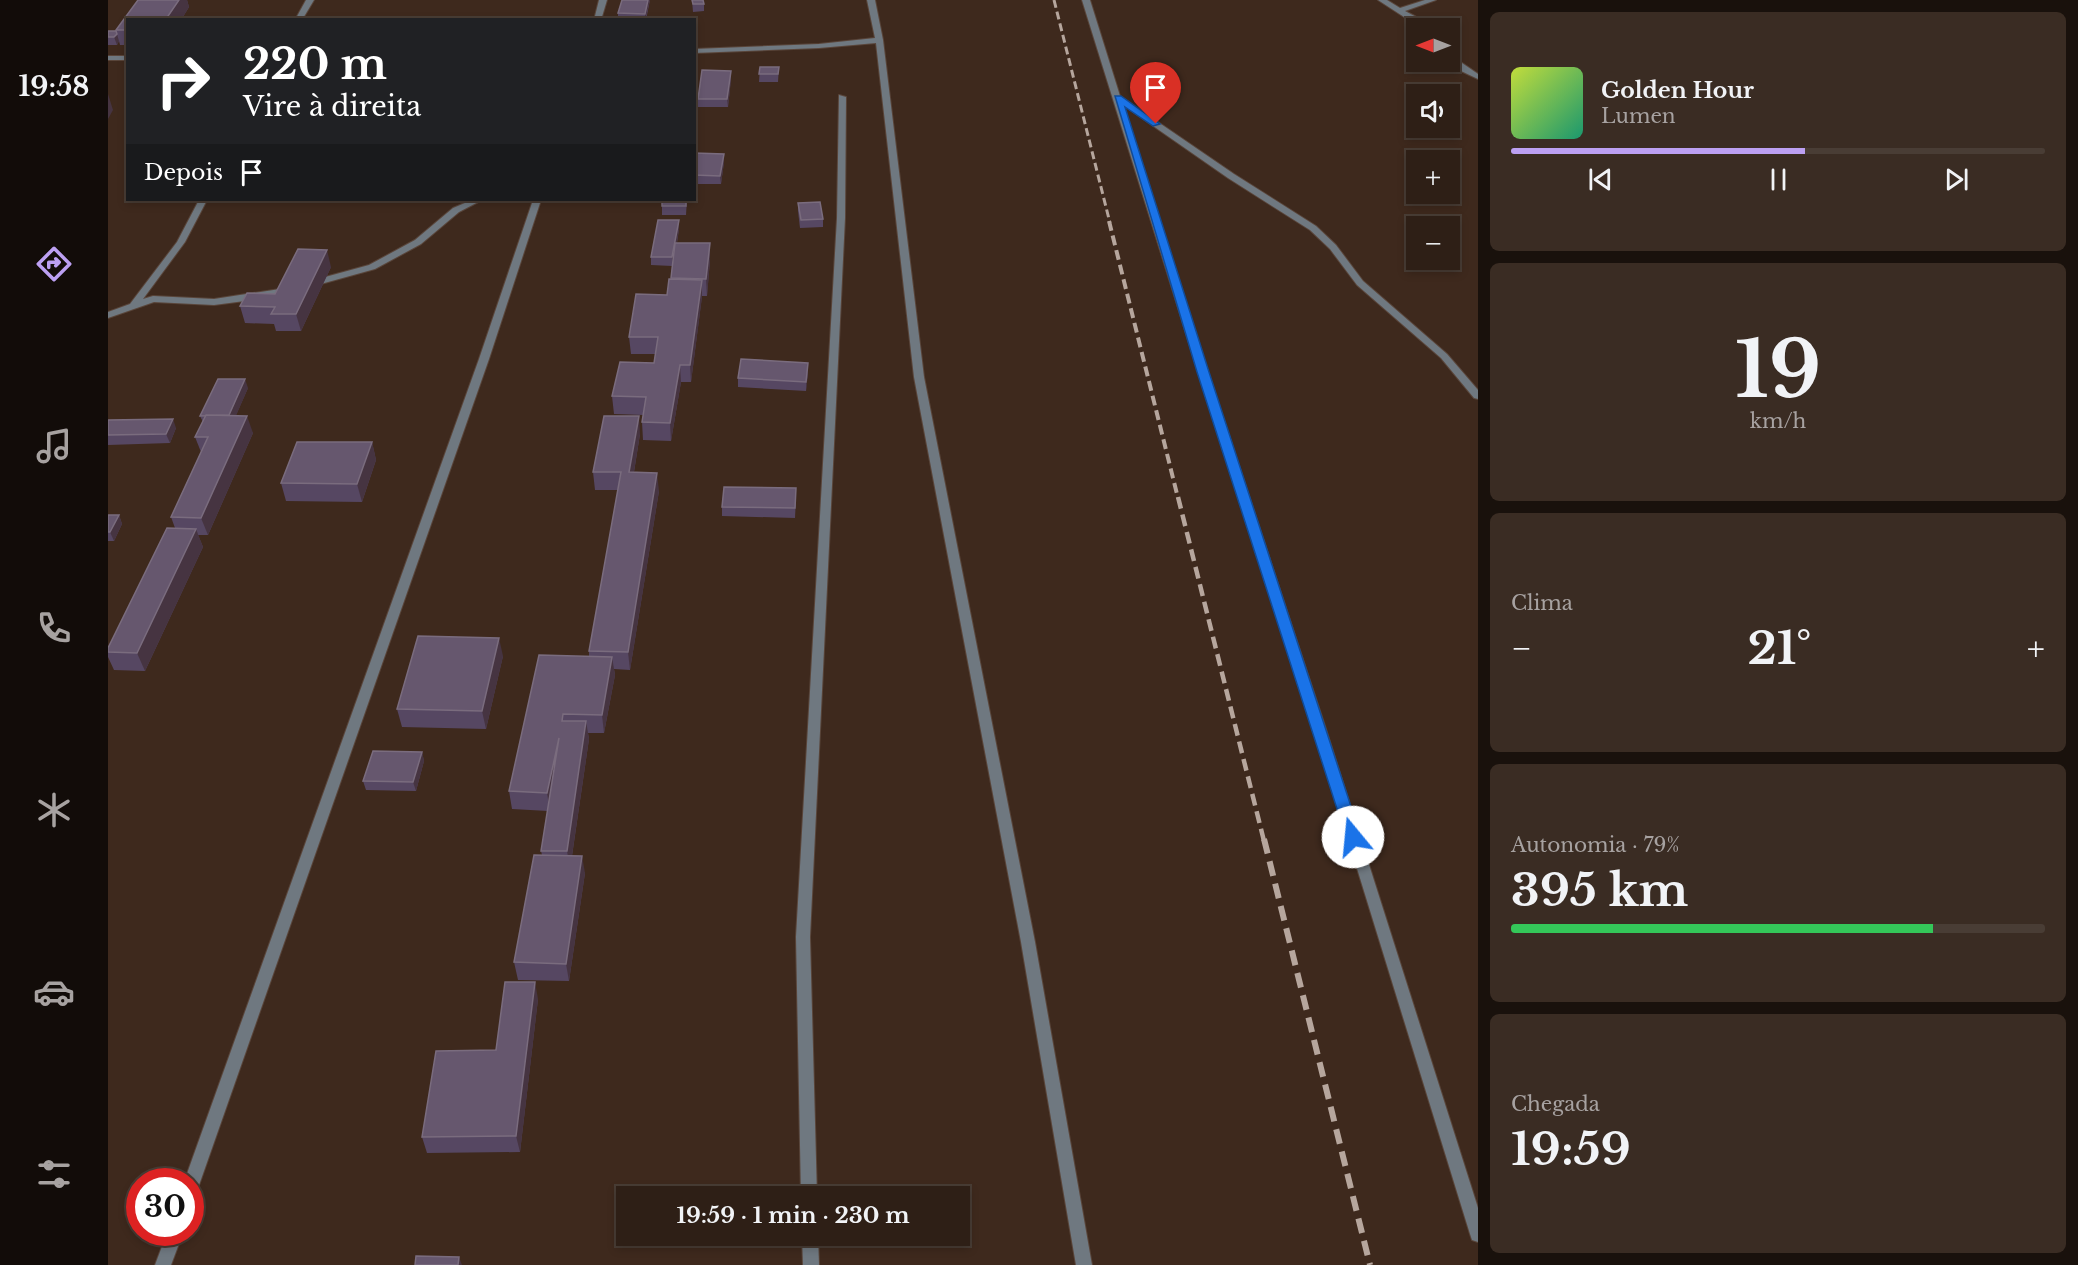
<!DOCTYPE html>
<html lang="pt">
<head>
<meta charset="utf-8">
<style>
  :root { --surface:#2e1f16; --page:#3a2c23; --text:#f1f3f6; --muted:#a7a2a1; --line:#493d35; --accent:#bca0f2 }
  body { margin:0; font-family:"Libre Baskerville",serif; background:var(--page); color:var(--text); height:100vh; display:flex; flex-direction:column; font-size:22px; white-space:nowrap }
  * { box-sizing:border-box; margin:0 }
  p { font-size:20px; color:var(--muted) }
  .icon { flex:none; width:33px; height:33px; fill:none; stroke:currentColor; stroke-width:2; stroke-linecap:round; stroke-linejoin:round }
  .map { position:relative; flex:1; overflow:hidden }
  .sheet { display:flex; flex-direction:column; gap:12px; padding:12px; background:#19110c; width:600px }
  .sheet>* { flex:none }
  .top-card { position:absolute; left:18px; top:18px; width:570px; height:183px; border-radius:0px; box-shadow:0 3px 9px #0003,0 0 0 2px var(--line); background:#202124; color:#fff; overflow:hidden }
  .needle { width:39px; rotate:270deg }
  .fabs { position:absolute; left:1298px; top:18px; display:grid; gap:12px }
  .fabs a { display:grid; place-items:center; width:54px; height:54px; border-radius:0px; background:var(--surface); box-shadow:0 3px 9px #0003,0 0 0 2px var(--line); font-size:30px }
  .speed { position:absolute; left:18px; top:1168px; display:flex; gap:12px; font-size:30px; font-weight:700; text-align:center }
  .speed>* { display:grid; place-content:center; width:78px; height:78px; border-radius:50%; background:var(--surface); box-shadow:0 3px 9px #0003,0 0 0 2px var(--line); line-height:1 }
  .speed .limit { border:9px solid #d22; background:#fff; color:#111 }
  .pin { position:absolute; display:grid; place-items:center; width:51px; height:51px; color:#fff; margin:-62px -26px; border-radius:50% 50% 50% 0; rotate:-45deg; box-shadow:0 0 6px #0007 }
  .pin .icon { rotate:45deg }
  .me { position:absolute; width:66px; margin:-33px; rotate:343deg; stroke-linejoin:round; filter:drop-shadow(0 0 4px #0008) }
  .turn { display:flex; align-items:center; gap:21px; height:126px; padding:0 18px; font-size:27px }
  .turn .icon { width:78px; height:78px; stroke-width:2.5 }
  .turn b { display:block; font-size:42px; line-height:51px }
  .then { display:flex; align-items:center; height:57px; padding:0 18px; background:#0003; gap:12px; font-size:22px }
  .big { font-size:45px; font-weight:700; line-height:1.1 }
  .sheet .widget { flex:1; display:flex; flex-direction:column; justify-content:center; gap:9px; min-width:0; padding:0 21px; border-radius:9px; background:var(--page) }
  .sheet .dial { align-items:center; gap:0 }
  .dial b { font-size:78px; line-height:1 }
  .song { display:flex; align-items:center; gap:18px }
  .cover { width:72px; height:72px; border-radius:9px; background:linear-gradient(135deg,hsl(70 70% 55%),hsl(160 70% 35%)) }
  .played { height:6px; border-radius:3px; background:linear-gradient(90deg,var(--accent) 55%,var(--line) 55%) }
  .keys { display:flex; justify-content:space-around; direction:ltr }
  .heat { display:flex; justify-content:space-between; align-items:center; font-size:33px; direction:ltr }
  .charge { height:9px; border-radius:4px; background:linear-gradient(90deg,#34c759 79%,var(--line) 0) }
  .trip { position:absolute; left:508px; top:1186px; width:354px; height:60px; border-radius:0px; background:var(--surface); box-shadow:0 3px 9px #0003,0 0 0 2px var(--line); font-weight:700; line-height:60px; text-align:center }
  main { display:flex; flex:1; min-height:0 }
  .tabs { display:flex; flex-direction:column; width:108px; justify-content:space-around; align-items:center; background:#120c09; color:var(--muted) }
  .tabs .icon { width:42px; height:42px }
  .tabs .current { color:var(--accent) }
  .tabs b { font-size:27px; color:var(--text) }
  .map>svg:first-child { display:block }
  .lines { fill:none; stroke-linecap:round; stroke-linejoin:round }
  .minor-casing { stroke:#59453a; stroke-width:2 }
  .minor { fill:#6f7880; fill-rule:evenodd }
  .rail-far3 { stroke:#b6a69d; stroke-width:3; stroke-dasharray:8 4; stroke-linecap:butt }
  .rail-far2 { stroke:#b6a69d; stroke-width:4; stroke-dasharray:10 5; stroke-linecap:butt }
  .rail-far1 { stroke:#b6a69d; stroke-width:4.5; stroke-dasharray:12 6; stroke-linecap:butt }
  .rail { stroke:#b6a69d; stroke-width:6; stroke-dasharray:15 8; stroke-linecap:butt }
  .wall { fill:#564762 }
  .shaded-wall { fill:#463441 }
  .building { fill:#66576e; stroke:#7a6c7e; stroke-width:1.5 }
  .route { fill:#1a73e8; stroke:#114b97; stroke-width:1.5 }
</style>
</head>
<body>
<main>
<nav class="tabs">
<b>19:58</b>
<svg class="icon current" aria-label="directions" viewBox="0 0 24 24"><path d="M12 3l9 9-9 9-9-9zM9 14v-3h6M13 9l2 2-2 2"/></svg>
<svg class="icon" aria-label="music" viewBox="0 0 24 24"><path d="M9 18V5l10-2v13"/><circle cx="6" cy="18" r="3"/><circle cx="16" cy="16" r="3"/></svg>
<svg class="icon" aria-label="phone" viewBox="0 0 24 24"><path d="M5 4h4l2 5-3 2q2 4 5 5l2-3 5 2v4C11 20 4 13 5 4z"/></svg>
<svg class="icon" aria-label="climate" viewBox="0 0 24 24"><path d="M12 3v18M4 7l16 10M4 17L20 7"/></svg>
<svg class="icon" aria-label="car" viewBox="0 0 24 24"><path d="M5 17H2v-5l4-1 3-4h7l3 4 3 1v5h-3M9 17h6M6 11h13"/><circle cx="7" cy="17" r="2"/><circle cx="17" cy="17" r="2"/></svg>
<svg class="icon" aria-label="filters" viewBox="0 0 24 24"><path d="M4 7h16M4 17h16"/><circle cx="9" cy="7" r="2"/><circle cx="15" cy="17" r="2"/></svg>
</nav>
<div class="map">
<svg width="1370" height="1265" viewBox="0 0 1370 1265">
  <rect width="100%" height="100%" fill="#3e291d"/>
  <g class="lines">
    <!-- minor casing -->
    <g class="minor-casing">
      <g id="minor">
        <polygon points="198,0 206,0 194,20 187,20"/>
        <polygon points="491,0 499,0 493,20 486,20"/>
        <polygon points="759,0 767,0 775,40 816,377 927,942 984,1265 968,1265 913,942 806,377 768,43 711,48 586,53 586,49 711,44 767,38"/>
        <polygon points="974,0 982,0 1012,96 1126,174 1208,226 1228,245 1255,281 1339,354 1370,390 1370,399 1366,398 1333,358 1249,285 1222,249 1202,230 1120,178 1015,105 1100,372 1217,726 1370,1208 1370,1242 1364,1240 1362,1234 1205,726 1090,372"/>
        <polygon points="1270,0 1279,0 1292,8 1317,0 1328,0 1297,11 1314,20 1321,28 1313,28"/>
        <polygon points="1341,54 1370,74 1370,79 1353,71 1341,60"/>
        <rect x="0" y="56" width="20" height="4"/>
        <polygon points="731,95 738,97 737,218 702,937 709,1197 693,1197 688,937 729,218"/>
        <polygon points="91,200 99,200 77,242 35,299 45,296 106,299 185,287 185,291 166,297 106,305 46,302 0,318 0,312 22,304 69,242"/>
        <polygon points="364,200 374,200 351,212 313,244 267,269 202,287 197,284 199,282 261,265 307,240 345,208"/>
        <polygon points="425,200 433,200 381,359 90,1188 88,1194 82,1196 82,1182 76,1182 371,359"/>
        <polygon points="59,1233 75,1233 63,1265 47,1265"/>
        <polygon points="694,1236 710,1236 711,1265 695,1265"/>
      </g>
    </g>
    <!-- minor -->
    <use href="#minor" class="minor"/>
    <!-- rail-far3 -->
    <polyline class="rail-far3" points="946,0 1002,223"/>
    <!-- rail-far2 -->
    <polyline class="rail-far2" points="1001,221 1070,498"/>
    <!-- rail-far1 -->
    <polyline class="rail-far1" points="1070,497 1156,841"/>
    <!-- rail -->
    <polyline class="rail" points="1156,839 1262,1265"/>
  </g>
  <!-- wall -->
  <g class="wall">
    <polygon points="30,0 79,0 81,7 73,20 20,20 20,45 12,45 11,41 9,45 0,45 0,31 8,31"/>
    <polygon points="542,0 538,20 510,20 510,13"/>
    <polygon points="584,0 596,4 596,11 585,12"/>
    <polygon points="652,67 671,67 670,82 651,82"/>
    <polygon points="623,79 620,107 590,107 590,99"/>
    <polygon points="586,153 616,162 613,184 586,184"/>
    <polygon points="554,200 579,200 578,215 554,215"/>
    <polygon points="690,203 715,219 715,227 692,228 690,211"/>
    <polygon points="571,229 569,243 602,260 599,296 594,296 583,382 573,382 563,441 535,440 534,422 535,415 506,414 504,396 546,363 547,354 523,354 521,337 559,295 563,279 564,266 543,265 543,257"/>
    <polygon points="223,267 193,331 168,331 166,324 137,323 132,306 167,294"/>
    <polygon points="700,372 698,391 630,387 630,378"/>
    <polygon points="140,388 128,415 145,433 100,535 90,535 95,547 37,671 6,670 0,657 0,648 67,528 63,517 93,452 87,437 95,422 92,416"/>
    <polygon points="0,420 68,428 62,443 0,445"/>
    <polygon points="532,434 526,472 551,491 522,670 506,669 507,675 496,733 480,733 481,739 464,856 477,873 461,981 410,980 406,962 434,855 433,851 440,811 404,809 401,791 481,657 481,651 510,490 487,490 485,472"/>
    <polygon points="264,442 268,460 254,502 178,501 173,483"/>
    <polygon points="688,498 687,518 614,516 614,507"/>
    <polygon points="0,515 11,515 14,524 6,541 0,541"/>
    <polygon points="395,656 378,729 294,727 289,709"/>
    <polygon points="314,752 316,761 308,791 258,790 255,781"/>
    <polygon points="430,999 412,1152 319,1153 314,1137"/>
  </g>
  <!-- shaded-wall -->
  <g class="shaded-wall">
    <polygon points="71,0 79,0 81,7 73,20 58,20"/>
    <polygon points="540,0 542,0 537,20 537,14"/>
    <polygon points="9,34 11,41 9,45 6,37"/>
    <polygon points="623,71 623,79 620,107 619,99"/>
    <polygon points="0,94 5,110 0,119"/>
    <polygon points="589,106 590,122 587,145 586,124"/>
    <polygon points="616,154 616,162 613,184 612,176"/>
    <polygon points="571,220 571,229 565,266 564,257"/>
    <polygon points="602,243 602,260 599,296 598,279"/>
    <polygon points="219,250 223,267 193,331 188,314"/>
    <polygon points="594,280 594,297 583,382 582,365"/>
    <polygon points="700,363 700,372 698,391 698,382"/>
    <polygon points="572,365 573,382 563,441 562,423"/>
    <polygon points="137,379 140,388 124,425 121,416"/>
    <polygon points="139,416 145,433 100,535 93,518"/>
    <polygon points="531,416 532,434 523,490 521,472"/>
    <polygon points="65,419 68,428 62,443 58,434"/>
    <polygon points="264,442 268,460 254,502 249,484"/>
    <polygon points="549,473 551,491 522,670 520,652"/>
    <polygon points="11,515 14,524 6,541 2,532"/>
    <polygon points="88,529 95,547 37,671 29,653"/>
    <polygon points="391,638 395,656 378,729 374,711"/>
    <polygon points="504,657 507,675 496,733 494,715"/>
    <polygon points="478,721 481,739 462,869 459,851"/>
    <polygon points="451,738 442,811 439,793"/>
    <polygon points="314,752 316,761 308,791 305,782"/>
    <polygon points="474,856 477,873 461,981 458,964"/>
    <polygon points="427,982 430,999 412,1152 408,1136"/>
    <polygon points="351,1257 354,1265 350,1265"/>
  </g>
  <!-- building -->
  <g class="building">
    <polygon points="30,0 71,0 58,19 20,20 20,30 8,30"/>
    <polygon points="514,0 540,0 537,14 510,13"/>
    <polygon points="584,0 595,0 596,4 585,4"/>
    <polygon points="0,31 8,31 9,34 6,37 0,37"/>
    <polygon points="652,67 671,67 670,74 651,74"/>
    <polygon points="594,70 623,71 619,99 590,99"/>
    <polygon points="586,106 589,106 586,124"/>
    <polygon points="586,153 616,154 612,176 586,175"/>
    <rect x="554" y="200" width="24" height="6"/>
    <polygon points="712,202 715,219 693,220 690,203"/>
    <polygon points="550,220 571,220 564,257 543,257"/>
    <polygon points="567,243 602,243 598,279 563,278"/>
    <polygon points="190,249 219,250 188,314 163,314 167,307 132,306 139,293 167,294"/>
    <polygon points="561,279 594,280 582,365 572,365 562,423 534,422 538,397 504,396 512,362 546,363 550,337 521,337 528,294 559,295"/>
    <polygon points="633,359 700,363 698,382 630,378"/>
    <polygon points="110,379 137,379 121,415 92,416"/>
    <polygon points="98,415 139,416 93,518 63,517 100,437 87,437"/>
    <polygon points="496,416 531,416 521,472 549,473 520,652 481,651 513,472 485,472"/>
    <polygon points="65,419 58,434 0,435 0,420"/>
    <polygon points="189,442 264,442 249,484 173,483"/>
    <polygon points="616,487 688,488 687,508 614,507"/>
    <polygon points="0,515 11,515 2,532 0,532"/>
    <polygon points="59,528 88,529 29,653 0,652 0,648"/>
    <polygon points="310,636 391,638 374,711 289,709"/>
    <polygon points="431,655 504,657 494,715 455,714 454,721 478,721 459,851 433,851 451,738 439,793 401,791"/>
    <polygon points="265,751 314,752 305,782 255,781"/>
    <polygon points="426,855 474,856 458,964 406,962"/>
    <polygon points="397,982 427,982 408,1136 314,1137 328,1051 388,1050"/>
    <polygon points="308,1256 351,1257 350,1265 307,1265"/>
  </g>
  <!-- route -->
  <polygon class="route" points="1007,96 1013,96 1052,124 1045,126 1017,107 1101,372 1253,837 1251,841 1245,843 1240,841 1238,837 1089,372"/>
</svg>
<div class="fabs">
<a><svg class="needle" viewBox="-14 -14 28 28"><path d="M0-13l5 13h-10z" fill="#e53935"/><path d="M0 13l5-13h-10z" fill="#a7a2a1"/></svg></a>
<a><svg class="icon" aria-label="sound" viewBox="0 0 24 24"><path d="M4 9h4l5-4v14l-5-4H4zM17 9q2 3 0 6"/></svg></a>
<a>+</a>
<a>−</a>
</div>
<div class="speed"><div class="limit">30</div></div>
<div class="pin" style="left:1048px;top:124px;background:#d93025"><svg class="icon" aria-label="arrive" viewBox="0 0 24 24"><path d="M6 21V4h12l-3 4 3 4H6"/></svg></div>
<svg class="me" style="left:1245px;top:837px" viewBox="-20 -20 40 40"><circle r="19" fill="#fff"/><path d="M0-13L10 11 0 6-10 11z" fill="#1a73e8"/></svg>
<div class="trip">19:59 · 1 min · 230 m</div>
<div class="top-card">
<div class="turn"><svg class="icon" aria-label="right" viewBox="0 0 24 24"><path d="M7 20v-9h11M14 6l5 5-5 5"/></svg><div><b>220 m</b>Vire à direita</div></div>
<div class="then">Depois<svg class="icon" aria-label="arrive" viewBox="0 0 24 24"><path d="M6 21V4h12l-3 4 3 4H6"/></svg></div>
</div>
</div>
<section class="sheet">
<div class="widget">
<div class="song"><i class="cover"></i><div><b>Golden Hour</b><p>Lumen</p></div></div>
<div class="played"></div>
<div class="keys"><svg class="icon" aria-label="previous" viewBox="0 0 24 24"><path d="M18 5L8 12l10 7zM5 5v14"/></svg><svg class="icon" aria-label="pause" viewBox="0 0 24 24"><path d="M8 5v14M16 5v14"/></svg><svg class="icon" aria-label="next" viewBox="0 0 24 24"><path d="M6 5l10 7-10 7zM19 5v14"/></svg></div>
</div>
<div class="widget dial"><b>19</b><p>km/h</p></div>
<div class="widget"><p>Clima</p>
<div class="heat"><a>−</a><b class="big">21°</b><a>+</a></div>
</div>
<div class="widget"><p>Autonomia · 79%</p><b class="big">395 km</b><div class="charge"></div></div>
<div class="widget"><p>Chegada</p><b class="big">19:59</b></div>
</section>
</main>
</body>
</html>
